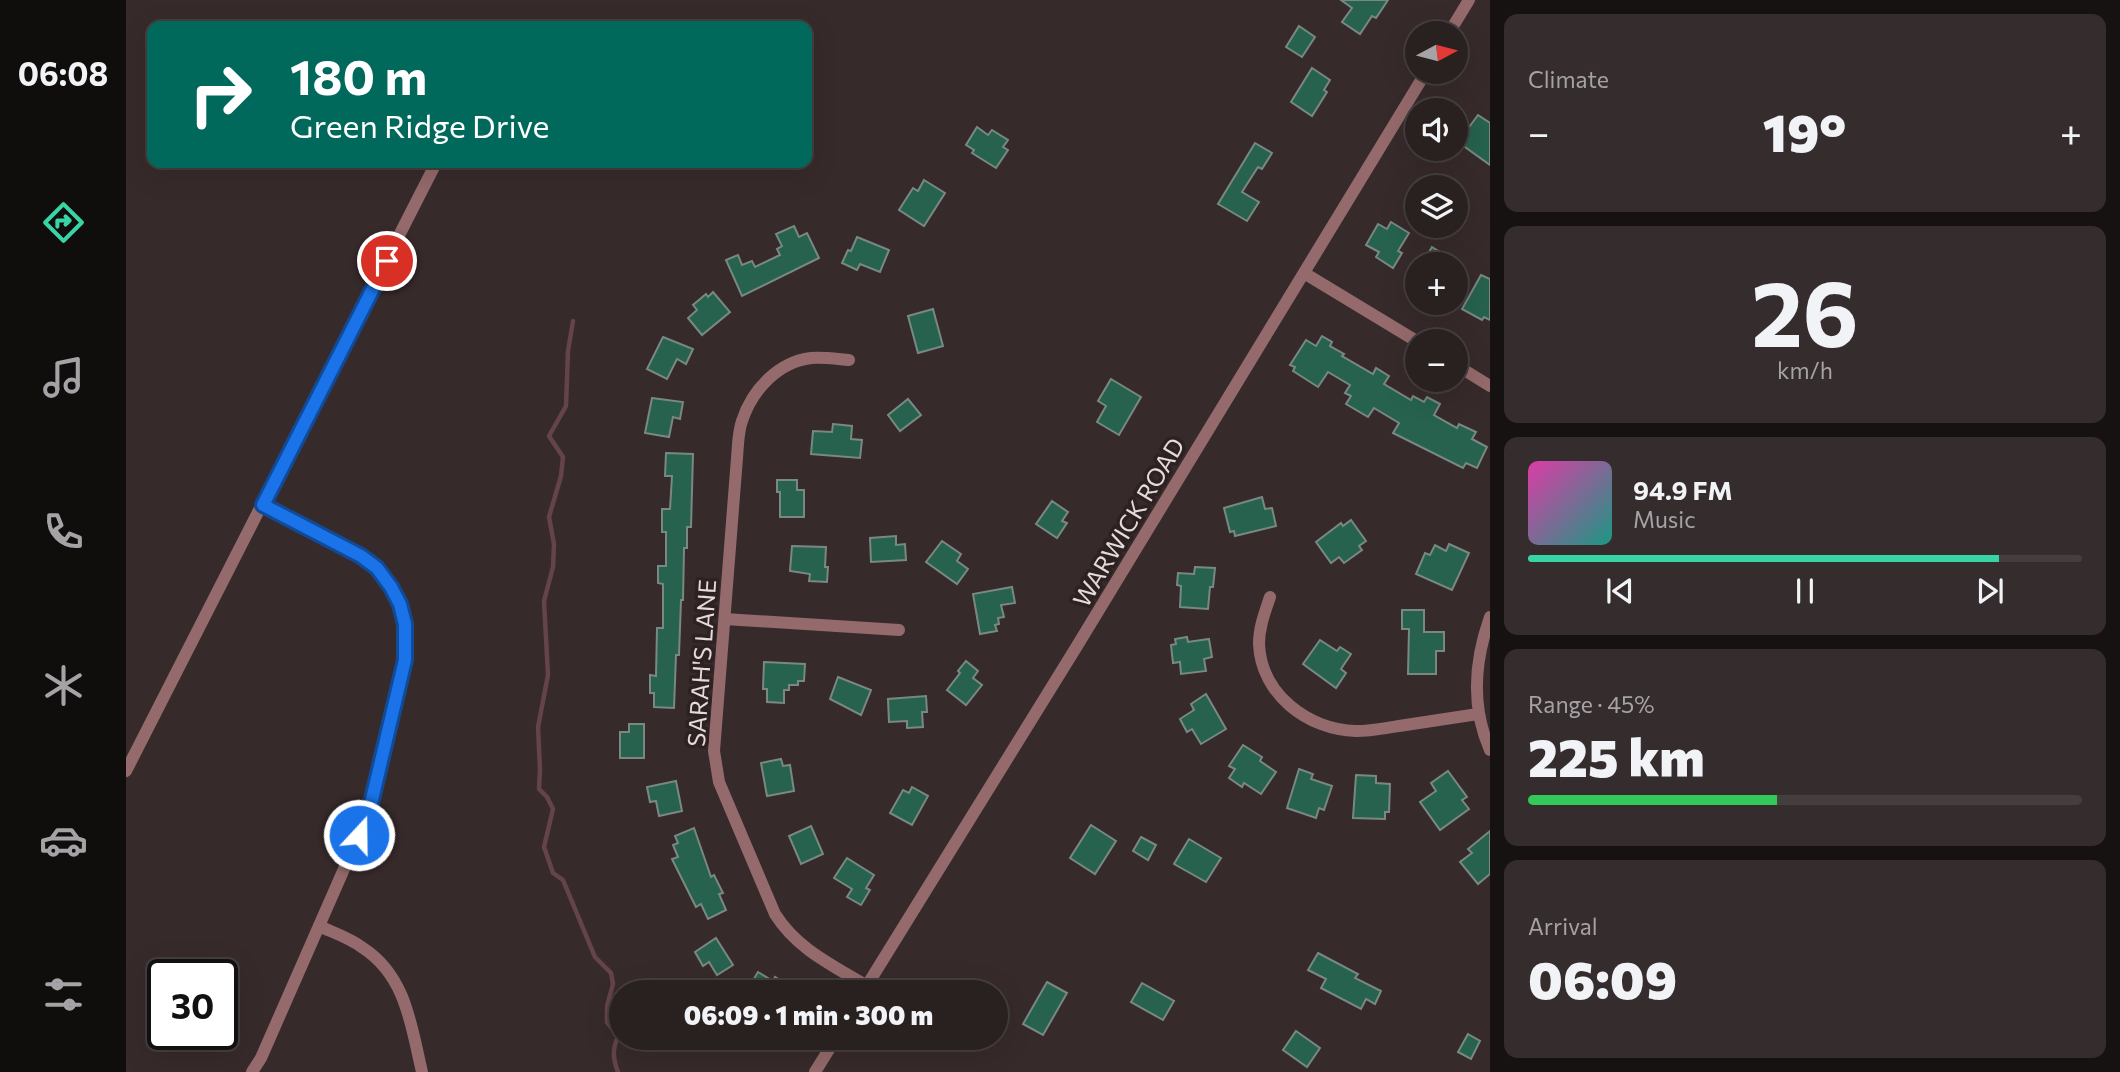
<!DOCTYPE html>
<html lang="en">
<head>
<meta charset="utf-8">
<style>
  :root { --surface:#292020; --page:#352d2d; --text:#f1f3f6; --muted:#a5a3a5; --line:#453e3e; --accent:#38d4a6 }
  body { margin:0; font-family:Commissioner,sans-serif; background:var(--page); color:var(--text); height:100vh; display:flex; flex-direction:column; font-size:26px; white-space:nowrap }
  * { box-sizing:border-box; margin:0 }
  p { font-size:23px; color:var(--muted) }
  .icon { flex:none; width:38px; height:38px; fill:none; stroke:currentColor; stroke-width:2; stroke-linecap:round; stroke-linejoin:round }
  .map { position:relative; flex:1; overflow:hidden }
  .drawer { display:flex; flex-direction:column; gap:14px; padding:14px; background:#171212; width:630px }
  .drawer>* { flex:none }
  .guide { position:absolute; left:21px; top:21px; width:665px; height:147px; border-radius:14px; box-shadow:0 7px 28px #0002,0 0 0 2px var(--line); background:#00695c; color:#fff; overflow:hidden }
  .needle { width:46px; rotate:83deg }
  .buttons { position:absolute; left:1279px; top:21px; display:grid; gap:14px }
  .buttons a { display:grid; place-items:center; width:63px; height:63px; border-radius:50%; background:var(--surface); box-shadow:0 7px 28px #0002,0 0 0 2px var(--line); font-size:35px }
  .speed { position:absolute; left:21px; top:959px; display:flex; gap:14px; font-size:35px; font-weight:700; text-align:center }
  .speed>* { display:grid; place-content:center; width:91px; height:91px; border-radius:50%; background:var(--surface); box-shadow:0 7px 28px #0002,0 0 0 2px var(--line); line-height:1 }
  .speed .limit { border:4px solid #111; border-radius:10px; background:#fff; color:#111 }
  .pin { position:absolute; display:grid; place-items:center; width:60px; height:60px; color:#fff; margin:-30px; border:4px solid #fff; border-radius:50%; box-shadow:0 2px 7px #0007 }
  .me { position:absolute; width:77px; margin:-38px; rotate:21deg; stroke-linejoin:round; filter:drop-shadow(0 0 5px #0008) }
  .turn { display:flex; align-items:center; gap:24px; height:147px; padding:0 28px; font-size:32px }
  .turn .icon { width:91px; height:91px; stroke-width:2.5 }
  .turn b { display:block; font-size:49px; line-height:60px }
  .big { font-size:52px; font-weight:800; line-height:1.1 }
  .drawer .widget { flex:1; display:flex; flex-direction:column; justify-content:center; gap:10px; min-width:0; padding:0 24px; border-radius:14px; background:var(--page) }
  .drawer .dial { align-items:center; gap:0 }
  .dial b { font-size:91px; line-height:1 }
  .song { display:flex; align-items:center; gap:21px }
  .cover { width:84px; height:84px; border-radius:10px; background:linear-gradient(135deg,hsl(320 70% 55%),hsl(170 70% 35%)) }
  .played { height:7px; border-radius:4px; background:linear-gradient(90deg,var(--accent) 85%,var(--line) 85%) }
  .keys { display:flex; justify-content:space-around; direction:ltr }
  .heat { display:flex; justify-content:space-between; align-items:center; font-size:38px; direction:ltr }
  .charge { height:10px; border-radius:5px; background:linear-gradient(90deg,#34c759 45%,var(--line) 0) }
  .trip { position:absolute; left:483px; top:980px; width:399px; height:70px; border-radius:35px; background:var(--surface); box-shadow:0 7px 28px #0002,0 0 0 2px var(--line); font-weight:800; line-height:70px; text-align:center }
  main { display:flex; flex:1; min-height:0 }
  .tabs { display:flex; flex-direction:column; width:126px; justify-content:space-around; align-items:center; background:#100d0d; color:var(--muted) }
  .tabs .icon { width:49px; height:49px }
  .tabs .on { color:var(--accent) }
  .tabs b { font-size:32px; color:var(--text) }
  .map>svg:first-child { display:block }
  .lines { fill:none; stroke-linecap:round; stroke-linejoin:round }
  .stream { stroke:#654449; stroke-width:4.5 }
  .building { fill:#26624e; stroke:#798882; stroke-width:2 }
  .street { stroke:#946a6c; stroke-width:12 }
  .route-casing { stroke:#114b97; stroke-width:18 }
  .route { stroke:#1a73e8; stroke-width:12 }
  .labels { text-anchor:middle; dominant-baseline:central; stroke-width:7; stroke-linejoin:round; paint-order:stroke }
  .street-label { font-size:24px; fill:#e4dbdb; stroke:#2d2121 }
</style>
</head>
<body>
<main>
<nav class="tabs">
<b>06:08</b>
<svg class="icon on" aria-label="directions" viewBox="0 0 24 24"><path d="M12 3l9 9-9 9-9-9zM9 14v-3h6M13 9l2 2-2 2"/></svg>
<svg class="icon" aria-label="music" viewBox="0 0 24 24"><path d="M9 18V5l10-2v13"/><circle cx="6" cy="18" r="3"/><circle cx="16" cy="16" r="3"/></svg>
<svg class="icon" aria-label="phone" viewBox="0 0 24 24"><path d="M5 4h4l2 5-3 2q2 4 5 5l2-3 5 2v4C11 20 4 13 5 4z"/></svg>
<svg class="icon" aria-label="climate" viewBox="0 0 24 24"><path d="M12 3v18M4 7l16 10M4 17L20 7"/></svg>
<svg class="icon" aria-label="car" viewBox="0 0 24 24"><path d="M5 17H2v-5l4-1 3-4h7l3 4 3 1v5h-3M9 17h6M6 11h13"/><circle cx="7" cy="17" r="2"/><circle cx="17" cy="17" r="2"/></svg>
<svg class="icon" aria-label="filters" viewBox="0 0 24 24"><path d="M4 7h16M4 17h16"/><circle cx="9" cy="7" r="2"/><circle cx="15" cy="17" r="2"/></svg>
</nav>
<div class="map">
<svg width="1364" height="1072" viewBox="0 0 1364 1072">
  <rect width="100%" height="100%" fill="#372a2b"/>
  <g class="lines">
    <!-- stream -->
    <path class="stream" d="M447 321 442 351 440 406 423 436 437 457 435 476 423 517 428 544 427 567 418 601 422 675 412 727 414 769 413 789 421 797 427 809 418 847 427 873 437 880 469 957 485 973 487 984 481 1006V1022L492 1037C486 1049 487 1059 492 1072"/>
  </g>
  <!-- building -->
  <g class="building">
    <polygon points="1215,0 1262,0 1250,18 1246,16 1234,34 1216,22 1226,8"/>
    <polygon points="1173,26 1189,37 1176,57 1160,47"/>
    <polygon points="1186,68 1204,80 1198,90 1201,92 1186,116 1165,102"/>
    <polygon points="1352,115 1364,123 1364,165 1332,142"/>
    <polygon points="851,127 862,135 866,130 882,140 877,147 882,150 870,168 846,153 848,150 840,145"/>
    <polygon points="1129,143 1146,153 1136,169 1132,167 1116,192 1133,202 1121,221 1092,204"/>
    <polygon points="798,180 819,193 798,226 773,210 787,188 792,191"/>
    <polygon points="1265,222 1283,233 1272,251 1276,253 1267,268 1250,257 1253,252 1240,245 1252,224 1261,229"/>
    <polygon points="668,226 673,237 681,233 693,258 616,296 600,260 612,255 616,265 626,261 629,267 654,255 651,249 656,246 650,234"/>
    <polygon points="731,237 763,250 754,272 734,264 731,270 716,263 722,250 725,251"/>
    <polygon points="1306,247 1333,264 1296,264"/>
    <polygon points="1355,275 1364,279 1364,320 1358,317 1356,320 1336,309"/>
    <polygon points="587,292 604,312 576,335 562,318 571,310 567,305 580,294 582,297"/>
    <polygon points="807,309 817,346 792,353 782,316"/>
    <polygon points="1196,336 1206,342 1204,346 1218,354 1216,356 1247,374 1250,368 1263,376 1258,384 1285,400 1287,396 1298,402 1301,397 1314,404 1308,415 1331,428 1333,424 1350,432 1346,439 1361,447 1351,468 1340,463 1337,468 1267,433 1273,423 1248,408 1242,417 1220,404 1225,396 1219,393 1224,385 1202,372 1192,387 1167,371 1169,367 1164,365 1180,340 1190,346"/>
    <polygon points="537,337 567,349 560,364 551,359 541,379 521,369"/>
    <polygon points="985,379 1015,397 993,435 971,422 980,406 972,401"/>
    <polygon points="526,398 557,402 554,419 547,417 543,437 519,433"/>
    <polygon points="782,399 795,415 774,431 762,415"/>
    <polygon points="707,424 726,426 725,439 736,440 734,458 685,454 687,431 706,432"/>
    <polygon points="540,453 567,454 565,527 561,527 561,548 558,548 557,600 555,600 553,655 550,655 548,708 528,707 528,693 524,693 524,675 530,676 531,628 537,628 537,584 532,583 532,566 540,566 540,532 536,532 536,509 544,509 546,476 539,476"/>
    <polygon points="651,480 671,480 671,490 678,490 678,517 654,517 654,492 651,492"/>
    <polygon points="1136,497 1139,509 1146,508 1150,526 1109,536 1108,531 1104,532 1098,508"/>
    <polygon points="926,501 942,512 936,521 941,523 931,538 910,524"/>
    <polygon points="1225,520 1240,541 1233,546 1236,550 1218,563 1213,557 1205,563 1190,542 1215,523 1217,526"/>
    <polygon points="770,536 770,545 779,544 780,560 745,562 744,538"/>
    <polygon points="816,541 835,554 831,561 842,569 831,584 800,562"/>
    <polygon points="1323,544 1343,553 1326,590 1290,574 1299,553 1304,555 1309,545 1320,551"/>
    <polygon points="666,546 700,547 699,567 702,567 701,582 683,581 684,574 664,571"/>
    <polygon points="1069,567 1089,568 1087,587 1084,587 1082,609 1054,607 1055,586 1051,585 1052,573 1068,574"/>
    <polygon points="886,587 889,603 875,605 878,617 872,618 873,624 869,625 871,631 854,634 847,594"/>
    <polygon points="1276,610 1298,610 1298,632 1318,632 1318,651 1310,651 1310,674 1282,674 1283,629 1276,629"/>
    <polygon points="1061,637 1062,642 1083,639 1086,657 1078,659 1080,671 1055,674 1054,662 1047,663 1045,645 1050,644 1049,639"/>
    <polygon points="1194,640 1211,651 1214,647 1225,654 1215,669 1220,673 1210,688 1177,664"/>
    <polygon points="840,661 852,671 847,678 856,685 840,705 821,690 834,673 832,671"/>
    <polygon points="638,662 679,664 678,681 672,681 672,685 663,685 663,690 658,690 658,703 641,702 641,689 637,689"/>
    <polygon points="712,677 745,690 735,715 704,699"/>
    <polygon points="1080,694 1100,729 1075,744 1066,729 1061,732 1054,719 1068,710 1065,704"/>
    <polygon points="800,696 801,712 796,712 797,727 781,728 781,721 763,722 762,699"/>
    <polygon points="503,724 518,724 518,758 494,758 494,732 503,732"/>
    <polygon points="1117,745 1136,757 1134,761 1150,772 1135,794 1118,783 1116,787 1103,778 1109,769 1103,766"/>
    <polygon points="655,759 657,766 664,765 668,791 641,796 635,763"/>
    <polygon points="1173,769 1187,774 1185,779 1206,786 1198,810 1193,808 1190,818 1161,808"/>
    <polygon points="1322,771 1341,797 1336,800 1343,809 1314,830 1294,802 1310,791 1305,783"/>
    <polygon points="1230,775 1250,776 1250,783 1264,784 1263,812 1259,812 1259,819 1227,818"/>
    <polygon points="550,781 556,811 533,816 530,801 524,802 521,787"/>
    <polygon points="786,787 802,796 786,825 764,813 777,790 783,793"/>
    <polygon points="965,825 990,841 969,874 944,858"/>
    <polygon points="685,826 697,854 675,864 663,836"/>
    <polygon points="568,828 585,877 588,875 597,893 593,894 600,910 582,919 575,904 570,907 546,859 552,857 547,845 552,843 549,836"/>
    <polygon points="1364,831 1364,874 1352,884 1334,862 1346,853 1342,849"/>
    <polygon points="1015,837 1030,845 1022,860 1007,851"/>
    <polygon points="1063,839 1095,858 1080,882 1048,864"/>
    <polygon points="721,858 748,875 740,888 744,890 735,905 721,897 726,889 708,878"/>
    <polygon points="590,938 607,965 591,975 583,962 577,966 569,952"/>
    <polygon points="1192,953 1232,974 1229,978 1255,991 1249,1004 1240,999 1235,1009 1195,988 1200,979 1182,970"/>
    <polygon points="632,972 647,981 649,977 674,992 620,992"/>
    <polygon points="921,982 941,993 917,1035 897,1024"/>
    <polygon points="1016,983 1048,1001 1037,1020 1005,1002"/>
    <polygon points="1170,1031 1194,1048 1181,1067 1157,1050"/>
    <polygon points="1342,1034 1354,1041 1345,1059 1332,1052"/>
  </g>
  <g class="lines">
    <!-- street -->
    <g class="street">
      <polyline points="1323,33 1343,0"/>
      <polyline points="1178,273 1292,342"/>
      <path d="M723 360C711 359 697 357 685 358 652 362 626 390 616 421 612 432 612 446 611 458L588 751 593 782 649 914C671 949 706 965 741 986"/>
      <polyline points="1330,365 1364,386"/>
      <path d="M1144 597C1139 612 1133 627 1133 644 1135 694 1182 730 1230 731 1245 731 1259 728 1273 726 1299 722 1326 718 1352 714"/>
      <path d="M1364 617C1348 662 1345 707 1364 750"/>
      <polyline points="599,619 773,630"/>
      <polyline points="0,771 310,163"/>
      <path d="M193 926C208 933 224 938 237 948 280 976 285 1025 296 1072"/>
      <polyline points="737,992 951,646 1300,72"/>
      <polyline points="126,1072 135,1058 243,812 263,731 280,644 279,623 274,604 265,587 251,568 235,556 137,505"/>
      <polyline points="689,1072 710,1038"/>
    </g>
  </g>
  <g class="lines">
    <!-- route casing -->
    <g class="route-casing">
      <polyline id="route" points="233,835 243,812 279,660 279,624 274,604 265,587 251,568 235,556 137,505 261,261"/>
    </g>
    <!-- route -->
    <use href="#route" class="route"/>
  </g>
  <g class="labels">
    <!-- street labels -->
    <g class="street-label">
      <text transform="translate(1002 522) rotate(-59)">WARWICK ROAD</text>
      <text transform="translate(575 663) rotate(-86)">SARAH'S LANE</text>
    </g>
  </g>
</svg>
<div class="buttons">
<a><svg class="needle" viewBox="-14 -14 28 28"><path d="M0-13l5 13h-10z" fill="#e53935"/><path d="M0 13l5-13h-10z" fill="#a5a3a5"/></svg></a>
<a><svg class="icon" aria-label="sound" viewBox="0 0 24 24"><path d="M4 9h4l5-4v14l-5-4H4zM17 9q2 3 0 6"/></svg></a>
<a><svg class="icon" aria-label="layers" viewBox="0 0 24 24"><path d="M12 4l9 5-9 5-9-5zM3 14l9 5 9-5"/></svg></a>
<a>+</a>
<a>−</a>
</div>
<div class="speed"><div class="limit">30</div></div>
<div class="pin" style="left:261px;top:261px;background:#d93025"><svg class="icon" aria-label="arrive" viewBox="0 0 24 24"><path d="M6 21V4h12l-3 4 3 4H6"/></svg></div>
<svg class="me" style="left:233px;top:835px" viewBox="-20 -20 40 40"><circle r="17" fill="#1a73e8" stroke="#fff" stroke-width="3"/><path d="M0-11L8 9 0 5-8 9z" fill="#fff"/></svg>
<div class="trip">06:09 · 1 min · 300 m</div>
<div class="guide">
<div class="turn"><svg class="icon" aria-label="right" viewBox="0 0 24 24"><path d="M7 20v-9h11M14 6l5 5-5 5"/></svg><div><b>180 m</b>Green Ridge Drive</div></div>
</div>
</div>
<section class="drawer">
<div class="widget"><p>Climate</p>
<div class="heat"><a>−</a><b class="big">19°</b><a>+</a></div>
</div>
<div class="widget dial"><b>26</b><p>km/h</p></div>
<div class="widget">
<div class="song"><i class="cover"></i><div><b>94.9 FM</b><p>Music</p></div></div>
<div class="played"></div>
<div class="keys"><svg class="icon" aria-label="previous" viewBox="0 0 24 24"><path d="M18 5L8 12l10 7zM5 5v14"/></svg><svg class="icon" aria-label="pause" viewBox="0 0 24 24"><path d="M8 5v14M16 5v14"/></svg><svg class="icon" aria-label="next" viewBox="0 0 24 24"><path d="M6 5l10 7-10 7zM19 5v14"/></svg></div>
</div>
<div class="widget"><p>Range · 45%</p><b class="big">225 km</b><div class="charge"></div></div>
<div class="widget"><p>Arrival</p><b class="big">06:09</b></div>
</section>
</main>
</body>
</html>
